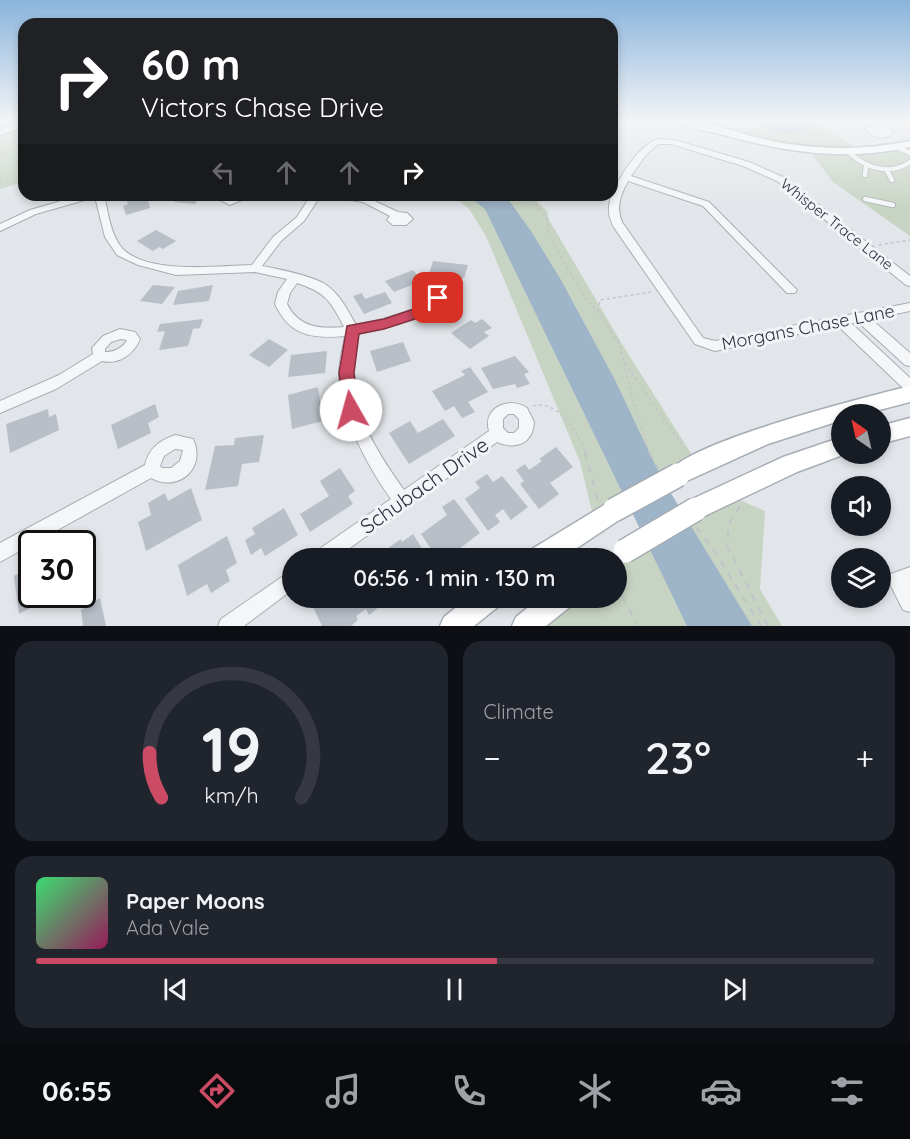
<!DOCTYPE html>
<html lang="en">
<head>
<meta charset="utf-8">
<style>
  :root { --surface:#171b24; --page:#20242c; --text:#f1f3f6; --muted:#9ea1a6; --line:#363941; --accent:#cb4b64 }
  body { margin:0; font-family:Quicksand,sans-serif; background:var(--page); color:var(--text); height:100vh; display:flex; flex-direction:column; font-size:22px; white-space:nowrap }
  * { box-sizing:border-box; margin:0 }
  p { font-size:20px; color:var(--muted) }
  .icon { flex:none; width:33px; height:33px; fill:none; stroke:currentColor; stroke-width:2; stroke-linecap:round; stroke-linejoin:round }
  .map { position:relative; height:626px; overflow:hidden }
  .side { display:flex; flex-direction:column; gap:15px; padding:15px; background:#0d0f14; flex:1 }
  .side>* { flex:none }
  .guide { position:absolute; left:18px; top:18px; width:600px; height:183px; border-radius:18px; box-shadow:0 3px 9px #0003; background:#202124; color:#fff; overflow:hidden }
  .needle { width:39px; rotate:326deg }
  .controls { position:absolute; left:831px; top:404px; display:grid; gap:12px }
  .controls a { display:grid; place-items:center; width:60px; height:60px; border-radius:50%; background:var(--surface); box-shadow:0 3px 9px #0003; font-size:30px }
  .speed { position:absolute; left:18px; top:530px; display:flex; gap:12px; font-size:30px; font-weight:700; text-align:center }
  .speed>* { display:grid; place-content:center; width:78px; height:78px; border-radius:50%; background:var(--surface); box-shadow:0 3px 9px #0003; line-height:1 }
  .speed .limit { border:3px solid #111; border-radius:9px; background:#fff; color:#111 }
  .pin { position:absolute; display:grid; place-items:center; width:51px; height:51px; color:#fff; margin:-26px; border-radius:12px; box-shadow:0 3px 9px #0006 }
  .me { position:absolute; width:66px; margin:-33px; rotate:353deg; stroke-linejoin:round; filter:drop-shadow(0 0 4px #0008) }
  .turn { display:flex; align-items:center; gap:21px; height:126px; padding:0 24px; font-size:27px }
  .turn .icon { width:78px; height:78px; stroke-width:2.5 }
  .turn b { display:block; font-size:42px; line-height:51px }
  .lanes { display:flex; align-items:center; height:57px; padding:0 24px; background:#0003; justify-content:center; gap:30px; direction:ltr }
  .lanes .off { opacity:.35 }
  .big { font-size:45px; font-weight:600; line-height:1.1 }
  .side .card { flex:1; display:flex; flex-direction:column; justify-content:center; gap:9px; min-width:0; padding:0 21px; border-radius:18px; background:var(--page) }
  .side .dial { align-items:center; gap:0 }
  .dial svg { height:156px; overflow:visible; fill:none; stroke:var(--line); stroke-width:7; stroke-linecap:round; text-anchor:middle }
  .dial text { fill:var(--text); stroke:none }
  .song { display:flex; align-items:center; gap:18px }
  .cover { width:72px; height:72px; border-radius:9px; background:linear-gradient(135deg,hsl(140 70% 55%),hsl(330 70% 35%)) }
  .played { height:6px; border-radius:3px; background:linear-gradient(90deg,var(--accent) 55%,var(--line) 55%) }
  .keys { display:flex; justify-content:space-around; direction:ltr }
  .heat { display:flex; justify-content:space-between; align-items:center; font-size:33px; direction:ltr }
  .side .tiles { flex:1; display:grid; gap:15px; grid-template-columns:1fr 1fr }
  .card:last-child { grid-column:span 2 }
  .trip { position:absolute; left:282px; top:548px; width:345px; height:60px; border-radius:30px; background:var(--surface); box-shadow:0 3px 9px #0003; font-weight:600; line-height:60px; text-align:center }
  .tab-bar { display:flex; height:96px; justify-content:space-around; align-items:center; background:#090b0e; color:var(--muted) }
  .tab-bar .icon { width:42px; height:42px }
  .tab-bar .selected { color:var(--accent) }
  .tab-bar b { font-size:27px; color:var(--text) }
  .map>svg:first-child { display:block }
  .green { fill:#c8d4c3 }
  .water { fill:#9eb5c9 }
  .building { fill:#b9bfc7 }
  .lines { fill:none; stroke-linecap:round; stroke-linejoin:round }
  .lane-casing { stroke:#a7adb4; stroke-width:6 }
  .street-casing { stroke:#a7adb4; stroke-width:2 }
  .secondary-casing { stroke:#a7adb4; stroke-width:3 }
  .path-far1 { stroke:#c0c4c9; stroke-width:1.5; stroke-dasharray:3 3; stroke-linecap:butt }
  .path { stroke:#c0c4c9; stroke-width:2; stroke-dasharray:7 7; stroke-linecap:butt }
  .lane { stroke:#f5f6f8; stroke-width:4.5 }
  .street { fill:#f5f6f8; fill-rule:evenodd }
  .secondary { fill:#fff; fill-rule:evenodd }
  .secondary-bridge-casing { stroke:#a7adb4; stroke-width:26; stroke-linecap:butt }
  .secondary-bridge { stroke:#fff; stroke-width:23 }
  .route { fill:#cb4b64; stroke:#843141; stroke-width:1.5 }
  .labels { text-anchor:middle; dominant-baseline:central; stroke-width:6; stroke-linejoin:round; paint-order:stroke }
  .far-street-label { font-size:15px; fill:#2a3442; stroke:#f2f4f7 }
  .street-label { font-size:18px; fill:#2a3442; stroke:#f2f4f7 }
  .near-street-label { font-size:21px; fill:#2a3442; stroke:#f2f4f7 }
</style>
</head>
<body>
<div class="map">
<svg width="910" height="626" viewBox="0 0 910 626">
  <rect width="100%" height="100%" fill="#e2e6ea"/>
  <!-- green -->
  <g class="green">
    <path d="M690 120H703L727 128 753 127 783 133 808 129 813 122 857 148C799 148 745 136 690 120Z"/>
    <polygon points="24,126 24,182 0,189 0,136"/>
    <polygon points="910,148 910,236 833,182 810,152 872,153"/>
    <polygon points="451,195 530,195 547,211 549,220 622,344 692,455 592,511 580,462 486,236 469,209"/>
    <polygon points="733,497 765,511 760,589 782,626 544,626 579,597 616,597 617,567"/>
  </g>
  <!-- water -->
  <g class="water">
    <path d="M751 120H811L812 122C804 141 763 132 751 120Z"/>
    <polygon points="467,195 505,195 531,231 561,280 615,380 661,477 752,626 687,626 485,209"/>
  </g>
  <!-- building -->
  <g class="building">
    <polygon points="142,195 152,195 153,198 148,200 150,208 126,215 123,206 128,204 126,199"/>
    <polygon points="181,195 202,195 195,204 174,202"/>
    <polygon points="156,230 176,241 163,249 159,247 153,251 137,241"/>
    <polygon points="433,261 468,265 464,278 429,274"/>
    <polygon points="413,270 422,281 394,292 385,281"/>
    <polygon points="153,285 175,287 162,304 140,301"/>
    <polygon points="213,285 209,301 173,305 178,291"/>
    <polygon points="385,292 392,303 364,314 353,296 362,293 365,299"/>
    <polygon points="203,319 200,328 193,329 188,346 159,350 165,331 157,332 160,324"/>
    <polygon points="482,319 492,328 484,332 489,336 470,349 451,333 471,320 475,323"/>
    <polygon points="269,339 288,350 269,367 249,355"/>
    <polygon points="403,342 411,361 377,372 370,351"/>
    <polygon points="327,351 325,373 288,377 291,355"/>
    <polygon points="515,356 529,372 524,374 530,384 517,388 515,384 493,389 481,368"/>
    <polygon points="470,367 488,392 468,402 475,412 462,418 454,406 445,411 432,391 465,375 461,371"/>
    <polygon points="318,387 323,421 292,429 288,395"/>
    <polygon points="155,404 159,417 148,423 151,433 118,449 111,425"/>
    <polygon points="48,409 49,417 56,414 59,430 10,453 6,424"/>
    <polygon points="443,419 455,436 409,464 389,433 410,421 418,433"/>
    <polygon points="264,435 259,462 242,464 238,486 205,490 215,446 234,445 235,438"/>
    <polygon points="556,447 573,467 550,483 559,494 539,509 520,484 524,481 516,470 525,464 529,470 542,461 539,459"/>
    <polygon points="340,468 355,491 348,496 353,504 310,532 300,514 329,496 320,481"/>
    <polygon points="487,474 493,482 502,476 528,507 511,520 503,509 495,515 500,522 488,531 465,499 480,488 475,482"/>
    <polygon points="191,488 202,520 146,551 138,522 151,515 148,503 165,493 168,501"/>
    <polygon points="454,499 480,533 447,558 437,558 421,534 447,515 442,507"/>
    <polygon points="284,508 298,535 265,556 261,548 251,555 245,540 255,534 252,528"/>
    <polygon points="413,534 428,558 374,558 401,539 402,542"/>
    <polygon points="227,536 237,563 226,570 230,581 211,593 207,584 187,596 178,565"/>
    <polygon points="32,566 32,594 40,594 41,602 19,614 14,576"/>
    <polygon points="327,597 375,597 380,606 369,615 366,609 356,616 358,620 351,626 322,626 313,607"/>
    <polygon points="100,598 106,626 83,626 81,610"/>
  </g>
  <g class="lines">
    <!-- lane casing -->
    <g class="lane-casing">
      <g id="lane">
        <polyline points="898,148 910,153"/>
        <path d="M848 151C864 168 890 176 910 162"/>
        <polyline points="886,169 892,180"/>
        <polyline points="865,175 866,166"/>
        <polyline points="865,199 893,205"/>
      </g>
    </g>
    <!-- street casing -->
    <g class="street-casing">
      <g id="street">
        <polygon points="24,122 24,127 0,135 0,130"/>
        <path d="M874 125 888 127 894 133C885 141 872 138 865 129Z"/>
        <path d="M658 139 675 140 749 162 783 177 910 276V286L906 285 777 181 743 166 671 144H658L646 155 631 176 709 202 797 290 795 293H787L703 206 628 181C620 196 616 207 622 222L703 338 715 341 910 303V311L871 319 910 353V366L905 365 858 322 851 323 910 378V392L905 390 838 326 715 351 695 344 615 229C611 222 608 215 609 206 610 188 640 143 658 139Z"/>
        <path d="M82 195H104C108 212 111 239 125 251 153 274 218 266 252 265L273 237 297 217 311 195H321L304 221 281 241 262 266C279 269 311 276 325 284 340 294 348 311 356 325L383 319 424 306 427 298C439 293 448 293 456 305L448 315 435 317 428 314 358 334C356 346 353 359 353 371 351 412 381 458 404 490L489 431C482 407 510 396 527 408L534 422C533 444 515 450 497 442L336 558H312L315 552 391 499C367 465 340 416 339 374 339 362 343 348 345 336 312 339 290 336 275 304L278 292 287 279 255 272 176 275 138 265 117 255 105 237 95 197 36 214 0 231V224L30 210ZM297 283C325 292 331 301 344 327 320 329 299 328 287 304L290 293ZM439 302 443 305 437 308 436 303ZM508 414H514L519 419V428L514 433H508L503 428V419Z"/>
        <polygon points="220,195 230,195 230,198 237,195 288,195 283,198 244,199 230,205 218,199"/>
        <polygon points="332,195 366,197 398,212 407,213 413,219 406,225 393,225 387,220 390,216 363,202 337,198"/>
        <path d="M120 329 135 332 140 339C134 354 119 365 102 361L56 389 0 413V401L59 375 93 354 92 348 103 336ZM121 339 127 340C124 347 113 353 105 352V349L111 342Z"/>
        <path d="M175 435 193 439C207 469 177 493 151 478L0 562V543L145 465C149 448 159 441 175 435ZM175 449 183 450 180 461 171 468H162L160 466 164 456Z"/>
        <polygon points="910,567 910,612 903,610 888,580 891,574"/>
        <polygon points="292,570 292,590 244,626 218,626 221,619"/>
      </g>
    </g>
    <!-- secondary casing -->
    <g class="secondary-casing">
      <g id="secondary">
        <path d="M677 120C706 120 734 132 763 139 812 150 860 151 910 141V147C845 162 784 152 720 134 707 131 687 128 677 120Z"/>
        <path d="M910 386V402L864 414H842V420L768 444 678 485 670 482 667 475C681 443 870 396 910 386Z"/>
        <polygon points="910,418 910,436 880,444 880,426"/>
        <polygon points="842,437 842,453 848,453 797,472 696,520 688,517 685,509 688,501 783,457"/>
        <polygon points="614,499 622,502 625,510 622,518 562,558 529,558 532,549"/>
        <polygon points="469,597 503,597 499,606 474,626 440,626 444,617"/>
        <polygon points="541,597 575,597 571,606 546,626 512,626 516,617"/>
      </g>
    </g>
    <!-- path-far1 -->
    <g class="path-far1">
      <polyline points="769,133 777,132"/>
      <polyline points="0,154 24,156"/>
      <polyline points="0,183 24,180"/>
      <polyline points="527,195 547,218 549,236 584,297 598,312 619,343 631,394 650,454"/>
      <polyline points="879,245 910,240"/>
      <polyline points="598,311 600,300 652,292"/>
      <polyline points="625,363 687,452"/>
      <path d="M533 406C559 399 578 434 586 454"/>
    </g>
    <!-- path -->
    <g class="path">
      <polyline points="585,452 598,501"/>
      <polyline points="649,452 658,468"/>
      <polyline points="740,506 729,524 727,546 768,626"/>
      <polyline points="696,527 713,549 761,626"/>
      <polyline points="616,584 638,626"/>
    </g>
    <!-- lane -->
    <use href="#lane" class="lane"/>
    <!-- street -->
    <use href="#street" class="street"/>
    <!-- secondary -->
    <use href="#secondary" class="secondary"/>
    <!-- secondary-bridge casing -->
    <g class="secondary-bridge-casing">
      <g id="secondary-bridge">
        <polyline points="614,510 678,475"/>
        <polyline points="625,551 696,509"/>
      </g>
    </g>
    <!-- secondary-bridge -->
    <use href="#secondary-bridge" class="secondary-bridge"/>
  </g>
  <!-- sky -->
  <linearGradient id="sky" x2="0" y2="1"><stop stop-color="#8ab4dc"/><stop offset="0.58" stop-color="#f2f4f6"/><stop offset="1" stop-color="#f2f4f6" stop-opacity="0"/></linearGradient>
  <rect width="910" height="208" fill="url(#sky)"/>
  <!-- route -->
  <polygon class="route" points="438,294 445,298 437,304 434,313 384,329 359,334 354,373 359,410 357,415 351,417 345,415 339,373 347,326 384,319 423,306 426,297"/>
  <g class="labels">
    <!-- far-street labels -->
    <g class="far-street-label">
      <text transform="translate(837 224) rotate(38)">Whisper Trace Lane</text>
    </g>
    <!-- street labels -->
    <g class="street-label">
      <text transform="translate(808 327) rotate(-11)">Morgans Chase Lane</text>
    </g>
    <!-- near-street labels -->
    <g class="near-street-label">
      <text transform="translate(424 485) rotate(-35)">Schubach Drive</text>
    </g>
  </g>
</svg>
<div class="controls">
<a><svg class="needle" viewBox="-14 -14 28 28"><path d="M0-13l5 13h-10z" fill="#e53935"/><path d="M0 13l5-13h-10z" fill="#9ea1a6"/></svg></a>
<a><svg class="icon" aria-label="sound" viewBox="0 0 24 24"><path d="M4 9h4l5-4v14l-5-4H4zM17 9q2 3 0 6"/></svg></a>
<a><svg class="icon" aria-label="layers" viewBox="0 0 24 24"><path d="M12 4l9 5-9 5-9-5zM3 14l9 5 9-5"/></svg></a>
</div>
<div class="speed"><div class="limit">30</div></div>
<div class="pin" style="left:438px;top:298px;background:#d93025"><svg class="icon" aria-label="arrive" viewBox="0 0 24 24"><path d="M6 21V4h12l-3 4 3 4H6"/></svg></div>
<svg class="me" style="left:351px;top:410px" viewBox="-20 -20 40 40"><circle r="19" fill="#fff"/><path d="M0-13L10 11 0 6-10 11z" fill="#cb4b64"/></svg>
<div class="trip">06:56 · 1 min · 130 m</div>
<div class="guide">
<div class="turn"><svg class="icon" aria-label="right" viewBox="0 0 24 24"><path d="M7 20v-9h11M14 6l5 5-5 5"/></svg><div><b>60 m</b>Victors Chase Drive</div></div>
<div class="lanes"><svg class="icon off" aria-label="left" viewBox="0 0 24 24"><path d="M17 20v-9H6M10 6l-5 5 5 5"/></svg><svg class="icon off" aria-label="ahead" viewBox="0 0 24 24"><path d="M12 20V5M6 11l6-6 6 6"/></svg><svg class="icon off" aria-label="ahead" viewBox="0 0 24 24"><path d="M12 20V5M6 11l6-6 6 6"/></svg><svg class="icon" aria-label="right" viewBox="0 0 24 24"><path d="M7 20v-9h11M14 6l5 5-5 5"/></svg></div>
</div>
</div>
<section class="side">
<div class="tiles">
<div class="card dial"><svg viewBox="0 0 100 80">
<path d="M14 69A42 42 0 1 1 86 69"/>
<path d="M14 69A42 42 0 0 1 8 46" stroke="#cb4b64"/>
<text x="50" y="56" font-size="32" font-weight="700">19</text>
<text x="50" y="72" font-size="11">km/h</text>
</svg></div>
<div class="card"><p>Climate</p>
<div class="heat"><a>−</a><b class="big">23°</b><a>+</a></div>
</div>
<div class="card">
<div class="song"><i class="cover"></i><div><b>Paper Moons</b><p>Ada Vale</p></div></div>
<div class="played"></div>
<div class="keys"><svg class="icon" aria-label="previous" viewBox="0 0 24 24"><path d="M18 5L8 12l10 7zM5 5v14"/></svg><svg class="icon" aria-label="pause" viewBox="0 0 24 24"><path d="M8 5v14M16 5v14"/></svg><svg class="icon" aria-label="next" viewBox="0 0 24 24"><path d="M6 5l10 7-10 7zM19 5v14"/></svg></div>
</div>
</div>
</section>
<nav class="tab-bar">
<b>06:55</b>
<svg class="icon selected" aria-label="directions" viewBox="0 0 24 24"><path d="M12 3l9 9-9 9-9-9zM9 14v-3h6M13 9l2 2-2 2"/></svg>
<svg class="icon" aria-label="music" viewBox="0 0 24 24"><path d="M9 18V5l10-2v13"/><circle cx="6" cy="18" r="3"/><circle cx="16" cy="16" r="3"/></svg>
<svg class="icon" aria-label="phone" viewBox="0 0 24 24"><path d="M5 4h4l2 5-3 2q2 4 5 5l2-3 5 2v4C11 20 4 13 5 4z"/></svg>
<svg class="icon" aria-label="climate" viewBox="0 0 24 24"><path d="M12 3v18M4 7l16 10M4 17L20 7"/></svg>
<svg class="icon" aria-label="car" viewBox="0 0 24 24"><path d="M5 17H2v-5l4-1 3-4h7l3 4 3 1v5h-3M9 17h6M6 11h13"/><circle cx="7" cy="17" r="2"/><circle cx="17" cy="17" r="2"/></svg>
<svg class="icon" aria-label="filters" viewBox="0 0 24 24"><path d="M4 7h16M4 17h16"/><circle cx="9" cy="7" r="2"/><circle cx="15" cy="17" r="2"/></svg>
</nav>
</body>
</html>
